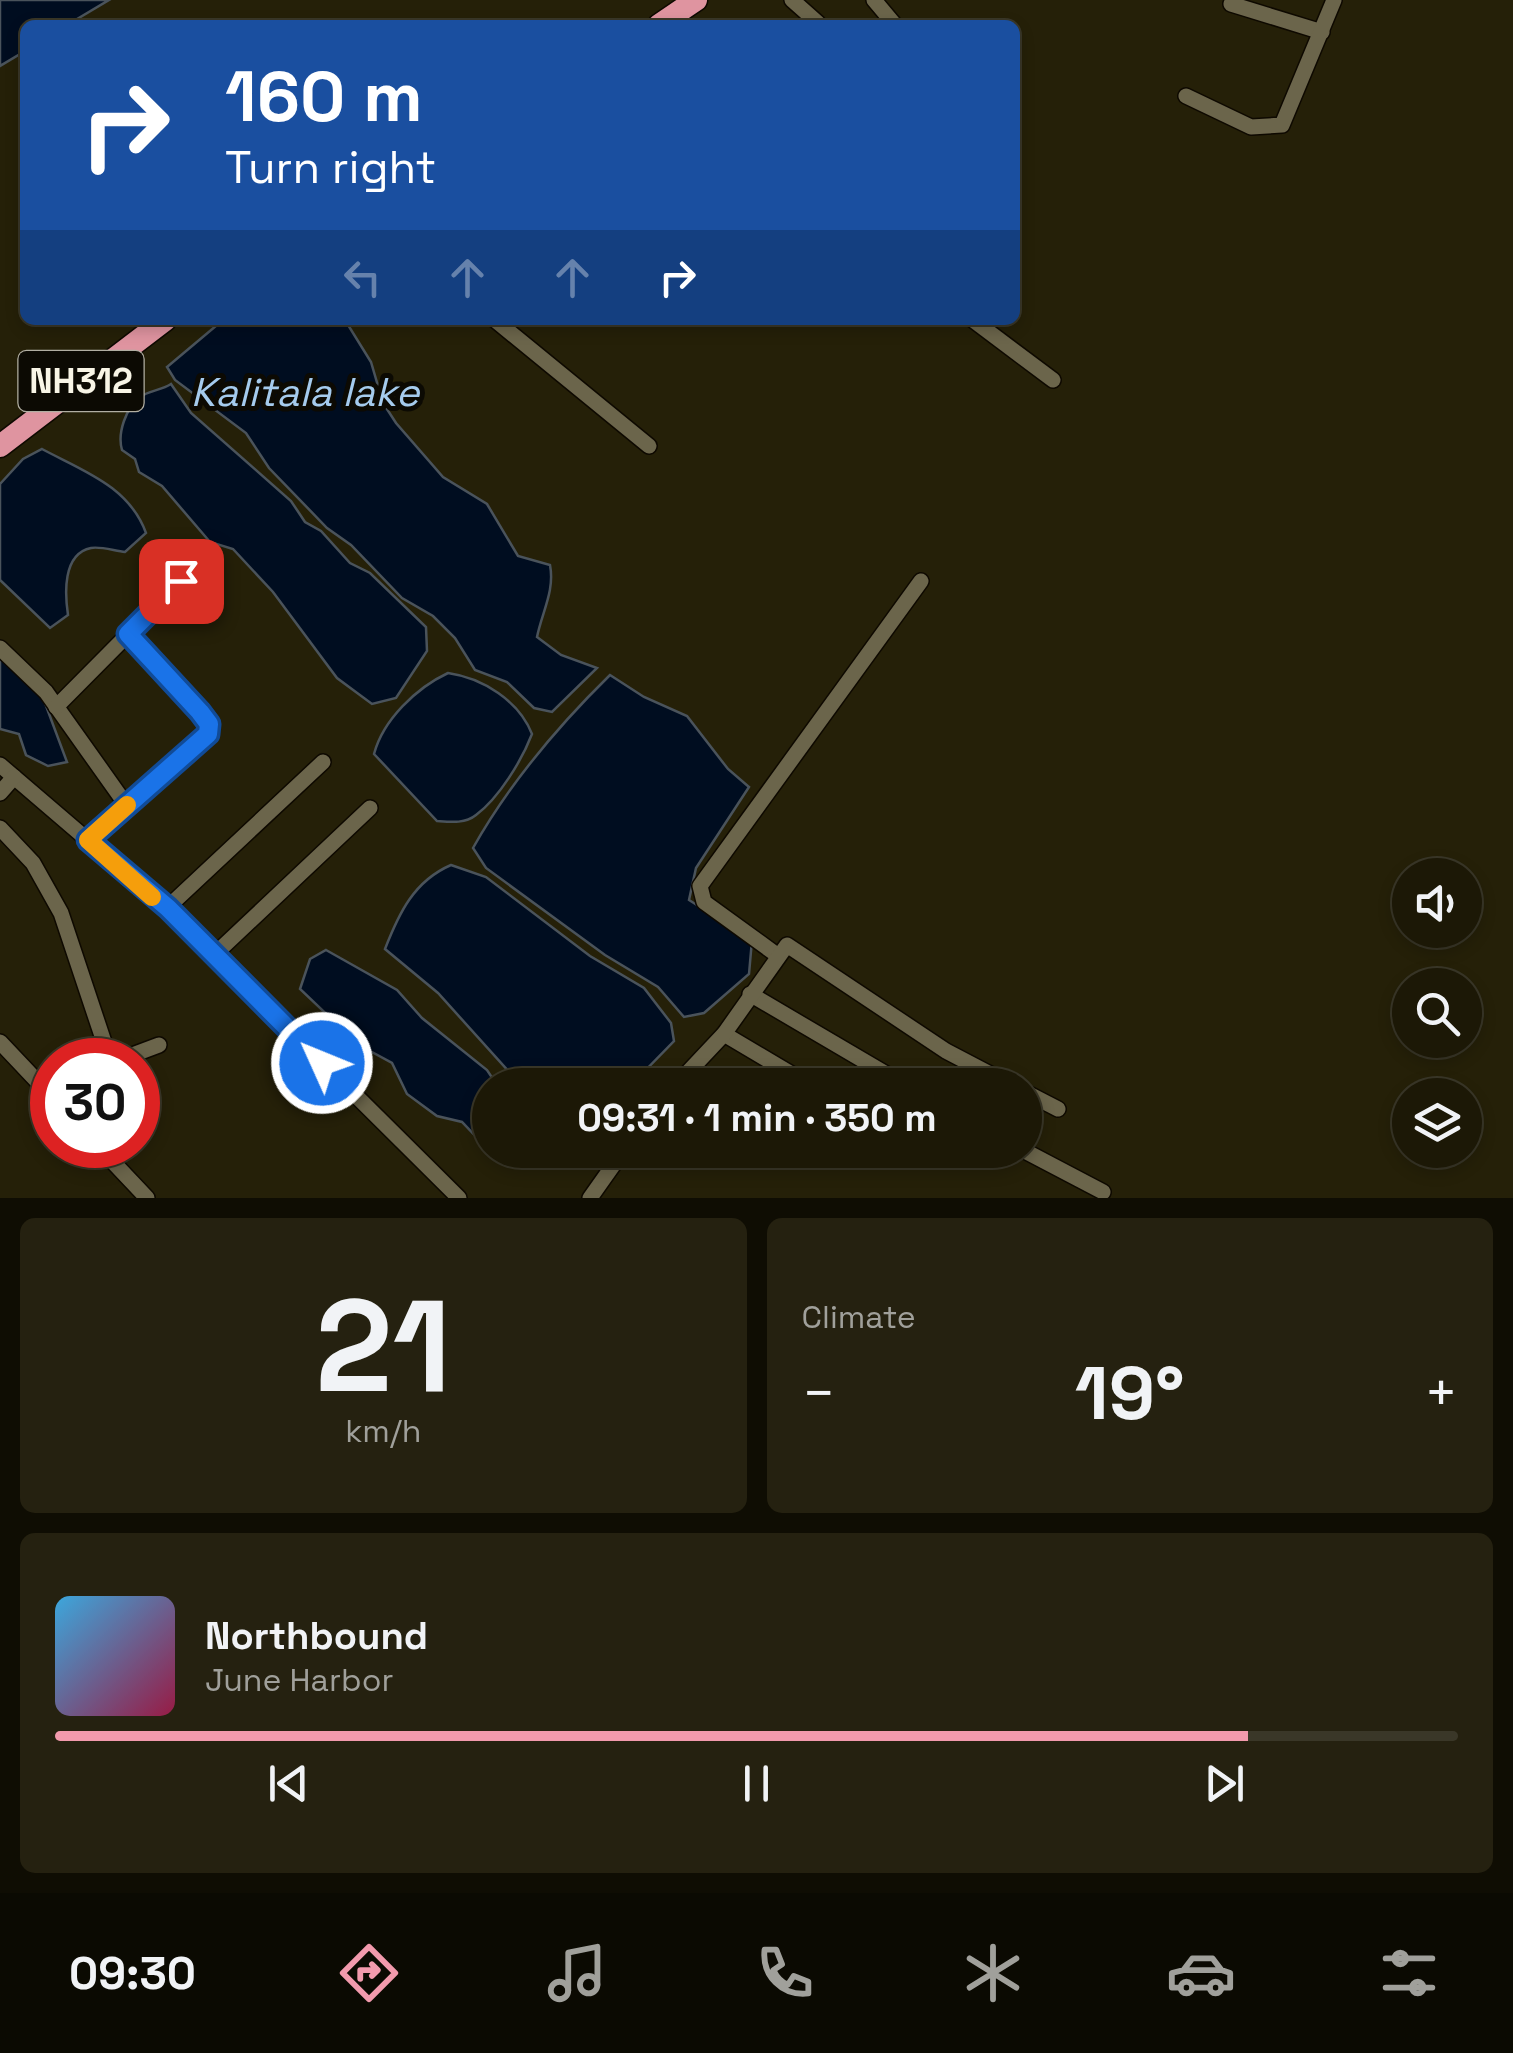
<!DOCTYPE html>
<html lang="en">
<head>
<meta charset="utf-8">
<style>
  :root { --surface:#1c1806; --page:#252110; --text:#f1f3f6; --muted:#a0a09b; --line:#3a3728; --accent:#f29aad }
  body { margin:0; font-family:"Space Grotesk",sans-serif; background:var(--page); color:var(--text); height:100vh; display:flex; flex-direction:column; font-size:38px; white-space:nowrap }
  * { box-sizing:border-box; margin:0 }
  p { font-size:32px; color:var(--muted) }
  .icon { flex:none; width:55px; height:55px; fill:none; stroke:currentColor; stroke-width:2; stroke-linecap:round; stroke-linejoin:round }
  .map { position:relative; height:1198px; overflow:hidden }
  .panel { display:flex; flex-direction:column; gap:20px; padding:20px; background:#0f0d03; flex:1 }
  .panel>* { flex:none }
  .hud { position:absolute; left:20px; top:20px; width:1000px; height:305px; border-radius:15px; box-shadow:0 5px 15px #0003,0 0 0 2px var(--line); background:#1a4fa0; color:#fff; overflow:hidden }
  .tools { position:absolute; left:1392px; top:858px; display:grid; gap:20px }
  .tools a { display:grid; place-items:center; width:90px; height:90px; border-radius:50%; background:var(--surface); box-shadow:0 5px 15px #0003,0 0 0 2px var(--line); font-size:50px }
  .speed { position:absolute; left:30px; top:1038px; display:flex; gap:20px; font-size:50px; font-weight:700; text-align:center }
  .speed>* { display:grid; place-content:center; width:130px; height:130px; border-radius:50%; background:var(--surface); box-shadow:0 5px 15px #0003,0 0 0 2px var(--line); line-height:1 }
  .speed .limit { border:15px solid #d22; background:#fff; color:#111 }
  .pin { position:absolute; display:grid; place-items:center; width:85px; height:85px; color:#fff; margin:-42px; border-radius:20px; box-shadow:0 5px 15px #0006 }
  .me { position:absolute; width:110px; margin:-55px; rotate:314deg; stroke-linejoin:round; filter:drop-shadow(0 0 8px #0008) }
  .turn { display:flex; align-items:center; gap:35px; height:210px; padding:0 40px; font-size:45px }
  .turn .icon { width:130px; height:130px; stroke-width:2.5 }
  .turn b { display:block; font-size:70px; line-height:85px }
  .lanes { display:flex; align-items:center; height:95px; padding:0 40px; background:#0003; justify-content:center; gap:50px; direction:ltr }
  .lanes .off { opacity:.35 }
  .big { font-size:75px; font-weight:600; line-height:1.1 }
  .panel .tile { flex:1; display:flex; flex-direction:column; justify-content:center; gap:15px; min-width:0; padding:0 35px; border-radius:15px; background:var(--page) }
  .panel .dial { align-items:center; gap:0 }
  .dial b { font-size:130px; line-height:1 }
  .song { display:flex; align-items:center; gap:30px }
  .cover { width:120px; height:120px; border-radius:15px; background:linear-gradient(135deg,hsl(200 70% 55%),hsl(340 70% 35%)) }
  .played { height:10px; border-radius:5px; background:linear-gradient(90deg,var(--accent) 85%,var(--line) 85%) }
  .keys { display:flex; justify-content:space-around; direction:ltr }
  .heat { display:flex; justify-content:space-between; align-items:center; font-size:55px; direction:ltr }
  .panel .tiles { flex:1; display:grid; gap:20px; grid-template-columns:1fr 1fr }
  .tile:last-child { grid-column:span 2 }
  .trip { position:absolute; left:472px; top:1068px; width:570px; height:100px; border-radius:50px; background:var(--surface); box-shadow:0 5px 15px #0003,0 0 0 2px var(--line); font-weight:600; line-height:100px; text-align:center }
  .dock { display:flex; height:160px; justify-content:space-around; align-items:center; background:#0b0a02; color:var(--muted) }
  .dock .icon { width:70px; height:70px }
  .dock .current { color:var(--accent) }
  .dock b { font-size:45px; color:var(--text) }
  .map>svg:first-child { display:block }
  .water { fill:#000d20; stroke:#4a535b; stroke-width:2.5 }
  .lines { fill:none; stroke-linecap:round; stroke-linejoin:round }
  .minor-casing { stroke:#0e0900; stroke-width:18 }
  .highway-casing { stroke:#0e0900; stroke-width:25 }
  .minor { stroke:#6b654b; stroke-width:15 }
  .highway { stroke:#df94a0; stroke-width:22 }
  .route-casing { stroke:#114b97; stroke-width:25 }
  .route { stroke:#1a73e8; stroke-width:18 }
  .slow { stroke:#f59e0b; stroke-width:18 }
  .labels { text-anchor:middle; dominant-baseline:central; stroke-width:10; stroke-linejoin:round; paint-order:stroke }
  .shield { fill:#0c0a03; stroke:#b1aea2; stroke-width:2.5 }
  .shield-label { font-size:35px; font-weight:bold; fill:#f8f5e6 }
  .water-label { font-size:40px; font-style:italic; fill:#a5cbed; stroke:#0c0a03 }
</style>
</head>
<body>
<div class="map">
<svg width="1513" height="1198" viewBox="0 0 1513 1198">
  <rect width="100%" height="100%" fill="#252008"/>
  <!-- water -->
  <g class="water">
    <polygon points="0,0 109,0 67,25 25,25 25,51 0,66"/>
    <path d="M223 320H345L371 362 383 403 396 423 443 477 487 504 518 556 550 565C555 591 542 612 537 637L561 655 597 668 552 712 534 708 507 682 475 670 455 638 433 616 402 598 351 545 327 528 269 468 246 433 175 380 167 367Z"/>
    <path d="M171 384 191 413 291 501 305 522 321 531 350 563 370 573 426 627 427 651 396 698 372 704 337 678 273 592 233 549 210 542 162 486 139 472 135 459 122 450C117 433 126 408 140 397 148 391 162 390 171 384Z"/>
    <path d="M42 449C83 471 129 486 146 533L125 552C115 551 100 546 91 548 62 554 65 595 68 615L50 628 0 580V484L23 459Z"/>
    <polygon points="0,657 42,695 67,762 48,766 26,755 19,734 0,729"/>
    <path d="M448 673C483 678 519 701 532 734 522 760 499 798 476 815 465 824 450 822 437 821L374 754C383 720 416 688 448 673Z"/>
    <path d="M610 675 644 697 687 716 728 769 749 787 696 868 689 900 752 940 749 974 704 1013 684 1017 658 987 605 955 486 868 473 848C509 784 558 726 610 675Z"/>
    <path d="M451 865 486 877 590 956 644 988 671 1023 674 1041 632 1084 521 1085 438 993 385 949C399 913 414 881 451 865Z"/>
    <polygon points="326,950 397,990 422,1018 487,1070 497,1085 490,1085 490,1143 484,1145 462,1122 437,1116 407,1094 392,1063 359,1045 300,989 310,959"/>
  </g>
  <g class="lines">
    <!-- minor casing -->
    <g class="minor-casing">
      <g id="minor">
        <polyline points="792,0 818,23"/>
        <polyline points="874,0 895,25"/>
        <polyline points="1231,4 1322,32"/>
        <polyline points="1186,96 1251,127 1282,125 1334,0"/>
        <polyline points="495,320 649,446"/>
        <polyline points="973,320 1053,380"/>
        <polyline points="0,648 46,692 127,806"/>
        <polyline points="56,707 181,581"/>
        <polyline points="0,765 167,908 459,1198"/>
        <polyline points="0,793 14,777"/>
        <polyline points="0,828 33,863 61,913 110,1060"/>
        <polyline points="89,840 208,734 209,724 200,711 128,634"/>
        <polyline points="167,908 323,762"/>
        <polyline points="777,955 704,902 700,886 921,581"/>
        <polyline points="213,956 370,808"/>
        <polyline points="750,994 905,1085"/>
        <polyline points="724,1034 810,1085"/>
        <polyline points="0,1042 52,1097"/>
        <polyline points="119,1060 159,1045"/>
        <polyline points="676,1085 724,1034 787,945 946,1051 1011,1085"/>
        <polyline points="1025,1092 1058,1109"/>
        <polyline points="97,1145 147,1198"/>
        <polyline points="1023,1150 1103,1192"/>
        <polyline points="590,1198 624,1150"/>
      </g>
    </g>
    <!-- highway casing -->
    <g class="highway-casing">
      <g id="highway">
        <polyline points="659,25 696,0"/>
        <polyline points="0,446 165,320"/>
      </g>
    </g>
    <!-- minor -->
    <use href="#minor" class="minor"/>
    <!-- highway -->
    <use href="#highway" class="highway"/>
  </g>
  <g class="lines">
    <!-- route casing -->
    <g class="route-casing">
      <polyline id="route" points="181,581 128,634 200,712 209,724 208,734 88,840 168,908 322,1063"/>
    </g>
    <!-- route -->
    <use href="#route" class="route"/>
    <!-- slow -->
    <polyline class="slow" points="127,805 88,840 152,897"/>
  </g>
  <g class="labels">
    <!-- shield labels -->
    <rect class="shield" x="18.5" y="351" width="125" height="60" rx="8"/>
    <g class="shield-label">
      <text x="81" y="381">NH312</text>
    </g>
    <!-- water labels -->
    <g class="water-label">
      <text x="305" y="392">Kalitala lake</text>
    </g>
  </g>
</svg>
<div class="tools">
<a><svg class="icon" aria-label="sound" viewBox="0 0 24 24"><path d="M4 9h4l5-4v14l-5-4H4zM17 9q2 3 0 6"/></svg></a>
<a><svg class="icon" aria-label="search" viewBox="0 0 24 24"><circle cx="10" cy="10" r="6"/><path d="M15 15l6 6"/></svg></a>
<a><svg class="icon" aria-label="layers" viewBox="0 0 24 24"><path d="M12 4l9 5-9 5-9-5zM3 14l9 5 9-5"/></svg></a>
</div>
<div class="speed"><div class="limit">30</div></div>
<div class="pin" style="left:181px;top:581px;background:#d93025"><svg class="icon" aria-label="arrive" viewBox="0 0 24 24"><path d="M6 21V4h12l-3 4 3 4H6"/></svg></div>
<svg class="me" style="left:322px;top:1063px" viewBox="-20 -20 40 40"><circle r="17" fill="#1a73e8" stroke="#fff" stroke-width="3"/><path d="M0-11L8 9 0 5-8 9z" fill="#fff"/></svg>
<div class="trip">09:31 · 1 min · 350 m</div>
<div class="hud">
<div class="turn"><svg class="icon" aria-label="right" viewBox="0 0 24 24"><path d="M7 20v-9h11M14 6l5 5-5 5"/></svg><div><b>160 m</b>Turn right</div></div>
<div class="lanes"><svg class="icon off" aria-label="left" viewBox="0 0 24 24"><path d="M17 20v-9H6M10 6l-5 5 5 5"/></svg><svg class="icon off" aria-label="ahead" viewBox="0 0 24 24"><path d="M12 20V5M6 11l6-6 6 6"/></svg><svg class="icon off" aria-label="ahead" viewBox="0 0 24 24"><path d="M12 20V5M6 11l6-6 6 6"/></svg><svg class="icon" aria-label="right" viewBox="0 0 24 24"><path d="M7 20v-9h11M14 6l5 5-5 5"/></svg></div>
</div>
</div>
<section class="panel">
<div class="tiles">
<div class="tile dial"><b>21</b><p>km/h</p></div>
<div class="tile"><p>Climate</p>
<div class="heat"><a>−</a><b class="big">19°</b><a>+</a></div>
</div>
<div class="tile">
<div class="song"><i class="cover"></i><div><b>Northbound</b><p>June Harbor</p></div></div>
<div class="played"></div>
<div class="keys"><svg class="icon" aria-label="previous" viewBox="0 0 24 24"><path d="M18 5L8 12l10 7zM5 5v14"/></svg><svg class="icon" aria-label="pause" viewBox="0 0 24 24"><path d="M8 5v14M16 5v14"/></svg><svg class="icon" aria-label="next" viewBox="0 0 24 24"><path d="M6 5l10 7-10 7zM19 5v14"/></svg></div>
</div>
</div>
</section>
<nav class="dock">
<b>09:30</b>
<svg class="icon current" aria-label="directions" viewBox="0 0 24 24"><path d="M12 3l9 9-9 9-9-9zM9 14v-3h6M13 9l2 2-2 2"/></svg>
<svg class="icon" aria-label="music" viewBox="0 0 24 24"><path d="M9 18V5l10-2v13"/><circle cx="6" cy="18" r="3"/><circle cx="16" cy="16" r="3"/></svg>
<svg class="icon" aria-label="phone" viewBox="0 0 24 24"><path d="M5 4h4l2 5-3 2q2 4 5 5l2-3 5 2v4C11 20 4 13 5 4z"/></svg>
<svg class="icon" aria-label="climate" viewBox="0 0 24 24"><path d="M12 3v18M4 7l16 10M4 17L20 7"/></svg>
<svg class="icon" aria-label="car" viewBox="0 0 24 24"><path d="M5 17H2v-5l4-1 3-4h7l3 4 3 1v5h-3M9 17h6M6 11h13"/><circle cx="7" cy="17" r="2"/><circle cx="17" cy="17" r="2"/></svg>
<svg class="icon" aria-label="filters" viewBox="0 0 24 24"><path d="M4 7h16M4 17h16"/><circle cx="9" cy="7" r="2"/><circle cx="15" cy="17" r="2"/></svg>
</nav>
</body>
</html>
